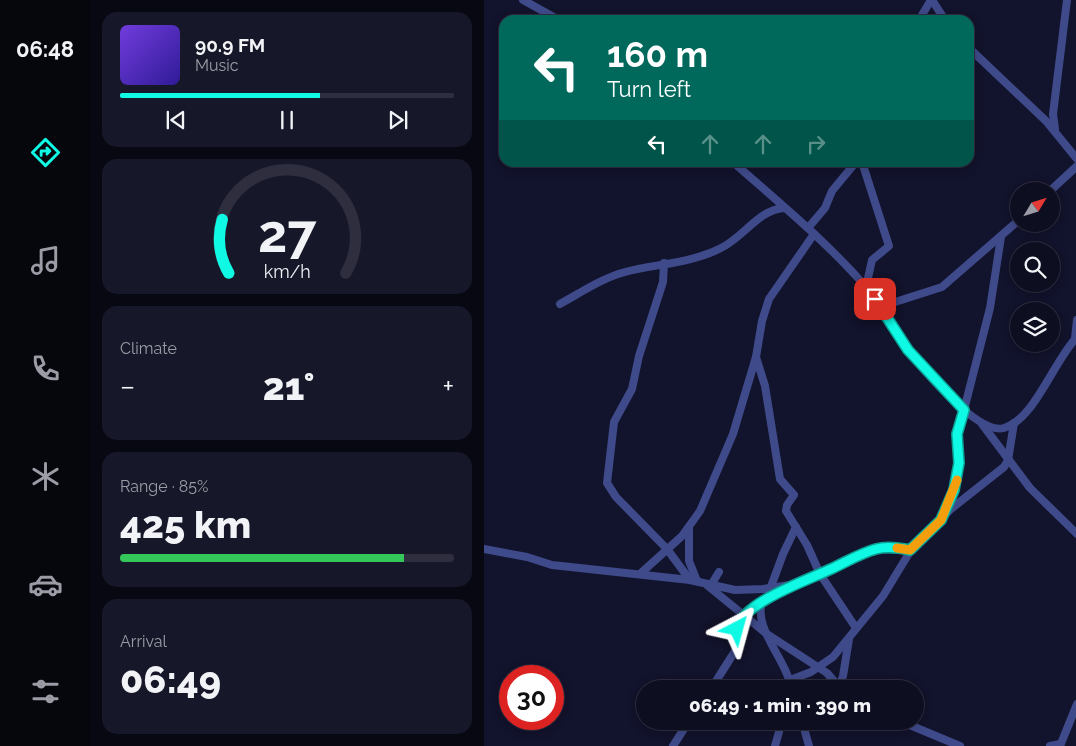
<!DOCTYPE html>
<html lang="en">
<head>
<meta charset="utf-8">
<style>
  :root { --surface:#0e0e21; --page:#17172a; --text:#f1f3f6; --muted:#9b9ca5; --line:#2e2e3f; --accent:#0ff9e5 }
  body { margin:0; font-family:Raleway,sans-serif; background:var(--page); color:var(--text); height:100vh; display:flex; flex-direction:column; font-size:19px; white-space:nowrap }
  * { box-sizing:border-box; margin:0 }
  p { font-size:16px; color:var(--muted) }
  .icon { flex:none; width:28px; height:28px; fill:none; stroke:currentColor; stroke-width:2; stroke-linecap:round; stroke-linejoin:round }
  .map { position:relative; flex:1; overflow:hidden }
  .details { display:flex; flex-direction:column; gap:12px; padding:12px; background:#080812; width:394px }
  .details>* { flex:none }
  .guide { position:absolute; left:15px; top:15px; width:475px; height:152px; border-radius:15px; box-shadow:0 2px 12px #0003,0 0 0 1px var(--line); background:#00695c; color:#fff; overflow:hidden }
  .needle { width:32px; rotate:52deg }
  .buttons { position:absolute; left:526px; top:182px; display:grid; gap:10px }
  .buttons a { display:grid; place-items:center; width:50px; height:50px; border-radius:50%; background:var(--surface); box-shadow:0 2px 12px #0003,0 0 0 1px var(--line); font-size:25px }
  .speed { position:absolute; left:15px; top:665px; display:flex; gap:10px; font-size:25px; font-weight:700; text-align:center }
  .speed>* { display:grid; place-content:center; width:65px; height:65px; border-radius:50%; background:var(--surface); box-shadow:0 2px 12px #0003,0 0 0 1px var(--line); line-height:1 }
  .speed .limit { border:8px solid #d22; background:#fff; color:#111 }
  .pin { position:absolute; display:grid; place-items:center; width:42px; height:42px; color:#fff; margin:-21px; border-radius:10px; box-shadow:0 2px 8px #0006 }
  .me { position:absolute; width:55px; margin:-28px; rotate:39deg; stroke-linejoin:round; filter:drop-shadow(0 0 4px #0008) }
  .turn { display:flex; align-items:center; gap:18px; height:105px; padding:0 25px; font-size:22px }
  .turn .icon { width:65px; height:65px; stroke-width:2.5 }
  .turn b { display:block; font-size:35px; line-height:42px }
  .lanes { display:flex; align-items:center; height:48px; padding:0 25px; background:#0003; justify-content:center; gap:25px; direction:ltr }
  .lanes .off { opacity:.35 }
  .big { font-size:38px; font-weight:800; line-height:1.1 }
  .details .tile { flex:1; display:flex; flex-direction:column; justify-content:center; gap:8px; min-width:0; padding:0 18px; border-radius:15px; background:var(--page) }
  .details .dial { align-items:center; gap:0 }
  .dial svg { height:130px; overflow:visible; fill:none; stroke:var(--line); stroke-width:7; stroke-linecap:round; text-anchor:middle }
  .dial text { fill:var(--text); stroke:none }
  .song { display:flex; align-items:center; gap:15px }
  .cover { width:60px; height:60px; border-radius:8px; background:linear-gradient(135deg,hsl(260 70% 55%),hsl(250 70% 35%)) }
  .played { height:5px; border-radius:2px; background:linear-gradient(90deg,var(--accent) 60%,var(--line) 60%) }
  .keys { display:flex; justify-content:space-around; direction:ltr }
  .heat { display:flex; justify-content:space-between; align-items:center; font-size:28px; direction:ltr }
  .charge { height:8px; border-radius:4px; background:linear-gradient(90deg,#34c759 85%,var(--line) 0) }
  .trip { position:absolute; left:152px; top:680px; width:288px; height:50px; border-radius:25px; background:var(--surface); box-shadow:0 2px 12px #0003,0 0 0 1px var(--line); font-weight:800; line-height:50px; text-align:center }
  main { display:flex; flex:1; min-height:0 }
  .tabs { display:flex; flex-direction:column; width:90px; justify-content:space-around; align-items:center; background:#06060d; color:var(--muted) }
  .tabs .icon { width:35px; height:35px }
  .tabs .active { color:var(--accent) }
  .tabs b { font-size:22px; color:var(--text) }
  .map>svg:first-child { display:block }
  .lines { fill:none; stroke-linecap:round; stroke-linejoin:round }
  .street { stroke:#3f4a8a; stroke-width:8 }
  .route-casing { stroke:#0aa295; stroke-width:12 }
  .route { stroke:#0ff9e5; stroke-width:9 }
  .slow { stroke:#f59e0b; stroke-width:9 }
</style>
</head>
<body>
<main>
<nav class="tabs">
<b>06:48</b>
<svg class="icon active" aria-label="directions" viewBox="0 0 24 24"><path d="M12 3l9 9-9 9-9-9zM9 14v-3h6M13 9l2 2-2 2"/></svg>
<svg class="icon" aria-label="music" viewBox="0 0 24 24"><path d="M9 18V5l10-2v13"/><circle cx="6" cy="18" r="3"/><circle cx="16" cy="16" r="3"/></svg>
<svg class="icon" aria-label="phone" viewBox="0 0 24 24"><path d="M5 4h4l2 5-3 2q2 4 5 5l2-3 5 2v4C11 20 4 13 5 4z"/></svg>
<svg class="icon" aria-label="climate" viewBox="0 0 24 24"><path d="M12 3v18M4 7l16 10M4 17L20 7"/></svg>
<svg class="icon" aria-label="car" viewBox="0 0 24 24"><path d="M5 17H2v-5l4-1 3-4h7l3 4 3 1v5h-3M9 17h6M6 11h13"/><circle cx="7" cy="17" r="2"/><circle cx="17" cy="17" r="2"/></svg>
<svg class="icon" aria-label="filters" viewBox="0 0 24 24"><path d="M4 7h16M4 17h16"/><circle cx="9" cy="7" r="2"/><circle cx="15" cy="17" r="2"/></svg>
</nav>
<section class="details">
<div class="tile">
<div class="song"><i class="cover"></i><div><b>90.9 FM</b><p>Music</p></div></div>
<div class="played"></div>
<div class="keys"><svg class="icon" aria-label="previous" viewBox="0 0 24 24"><path d="M18 5L8 12l10 7zM5 5v14"/></svg><svg class="icon" aria-label="pause" viewBox="0 0 24 24"><path d="M8 5v14M16 5v14"/></svg><svg class="icon" aria-label="next" viewBox="0 0 24 24"><path d="M6 5l10 7-10 7zM19 5v14"/></svg></div>
</div>
<div class="tile dial"><svg viewBox="0 0 100 80">
<path d="M14 69A42 42 0 1 1 86 69"/>
<path d="M14 69A42 42 0 0 1 10 36" stroke="#0ff9e5"/>
<text x="50" y="56" font-size="32" font-weight="700">27</text>
<text x="50" y="72" font-size="11">km/h</text>
</svg></div>
<div class="tile"><p>Climate</p>
<div class="heat"><a>−</a><b class="big">21°</b><a>+</a></div>
</div>
<div class="tile"><p>Range · 85%</p><b class="big">425 km</b><div class="charge"></div></div>
<div class="tile"><p>Arrival</p><b class="big">06:49</b></div>
</section>
<div class="map">
<svg width="593" height="746" viewBox="0 0 593 746">
  <rect width="100%" height="100%" fill="#12132c"/>
  <g class="lines">
    <!-- street -->
    <g class="street">
      <polyline points="39,0 75,20"/>
      <polyline points="448,0 461,20"/>
      <polyline points="435,20 447,0"/>
      <polyline points="485,48 562,121 593,159"/>
      <polyline points="571,129 569,114 583,0"/>
      <path d="M249 162C294 202 342 241 382 287 396 303 404 323 417 341 432 362 493 436 520 428 551 419 570 360 593 337"/>
      <polyline points="378,162 405,246 388,260 382,287"/>
      <polyline points="566,191 593,166"/>
      <polyline points="324,228 341,208 348,191 372,162"/>
      <polyline points="180,263 179,282 155,356 148,389 130,422 123,483 132,497 183,549 206,580"/>
      <polyline points="391,299 408,303 458,287 535,220"/>
      <path d="M76 304C96 293 118 278 141 272 172 264 208 263 237 248 260 237 274 210 300 208"/>
      <polyline points="591,338 593,320"/>
      <polyline points="272,357 281,386 296,479 310,495 303,505 302,511 323,545 336,574 372,628"/>
      <polyline points="498,424 546,488 593,534"/>
      <polyline points="460,513 473,483 475,463 473,434 480,410 506,308 517,237"/>
      <polyline points="205,528 205,561 213,581"/>
      <polyline points="0,549 43,557 68,565 206,580 251,590 279,589 306,585 391,549 427,550 467,509 520,467 524,460 530,423"/>
      <polyline points="157,573 198,536 216,511 249,434 272,357 278,321 285,299 330,234"/>
      <polyline points="227,585 235,572"/>
      <polyline points="224,586 283,634 343,673 357,689"/>
      <path d="M301 588 278 602C269 629 304 661 307 689"/>
      <polyline points="285,592 299,554 312,527"/>
      <polyline points="254,623 277,603"/>
      <polyline points="306,680 327,672 349,657 399,596 427,550"/>
      <polyline points="355,687 359,676 365,639"/>
      <polyline points="227,689 253,648 253,619"/>
      <polyline points="318,721 325,746"/>
      <polyline points="416,721 476,746"/>
      <polyline points="189,746 205,721"/>
      <polyline points="291,746 298,721"/>
      <polyline points="566,746 576,744"/>
      <polyline points="576,746 593,704"/>
    </g>
  </g>
  <g class="lines">
    <!-- route casing -->
    <g class="route-casing">
      <path id="route" d="M253 629C257 603 326 579 347 569 362 562 377 553 392 549 403 546 416 548 426 550L457 520 470 490 475 463 473 434 480 410 424 350 391 299"/>
    </g>
    <!-- route -->
    <use href="#route" class="route"/>
    <!-- slow -->
    <polyline class="slow" points="413,548 426,550 457,520 473,480"/>
  </g>
</svg>
<div class="buttons">
<a><svg class="needle" viewBox="-14 -14 28 28"><path d="M0-13l5 13h-10z" fill="#e53935"/><path d="M0 13l5-13h-10z" fill="#9b9ca5"/></svg></a>
<a><svg class="icon" aria-label="search" viewBox="0 0 24 24"><circle cx="10" cy="10" r="6"/><path d="M15 15l6 6"/></svg></a>
<a><svg class="icon" aria-label="layers" viewBox="0 0 24 24"><path d="M12 4l9 5-9 5-9-5zM3 14l9 5 9-5"/></svg></a>
</div>
<div class="speed"><div class="limit">30</div></div>
<div class="pin" style="left:391px;top:299px;background:#d93025"><svg class="icon" aria-label="arrive" viewBox="0 0 24 24"><path d="M6 21V4h12l-3 4 3 4H6"/></svg></div>
<svg class="me" style="left:253px;top:629px" viewBox="-20 -20 40 40"><path d="M0-17L14 15 0 8-14 15z" fill="#0ff9e5" stroke="#fff" stroke-width="4"/></svg>
<div class="trip">06:49 · 1 min · 390 m</div>
<div class="guide">
<div class="turn"><svg class="icon" aria-label="left" viewBox="0 0 24 24"><path d="M17 20v-9H6M10 6l-5 5 5 5"/></svg><div><b>160 m</b>Turn left</div></div>
<div class="lanes"><svg class="icon" aria-label="left" viewBox="0 0 24 24"><path d="M17 20v-9H6M10 6l-5 5 5 5"/></svg><svg class="icon off" aria-label="ahead" viewBox="0 0 24 24"><path d="M12 20V5M6 11l6-6 6 6"/></svg><svg class="icon off" aria-label="ahead" viewBox="0 0 24 24"><path d="M12 20V5M6 11l6-6 6 6"/></svg><svg class="icon off" aria-label="right" viewBox="0 0 24 24"><path d="M7 20v-9h11M14 6l5 5-5 5"/></svg></div>
</div>
</div>
</main>
</body>
</html>
